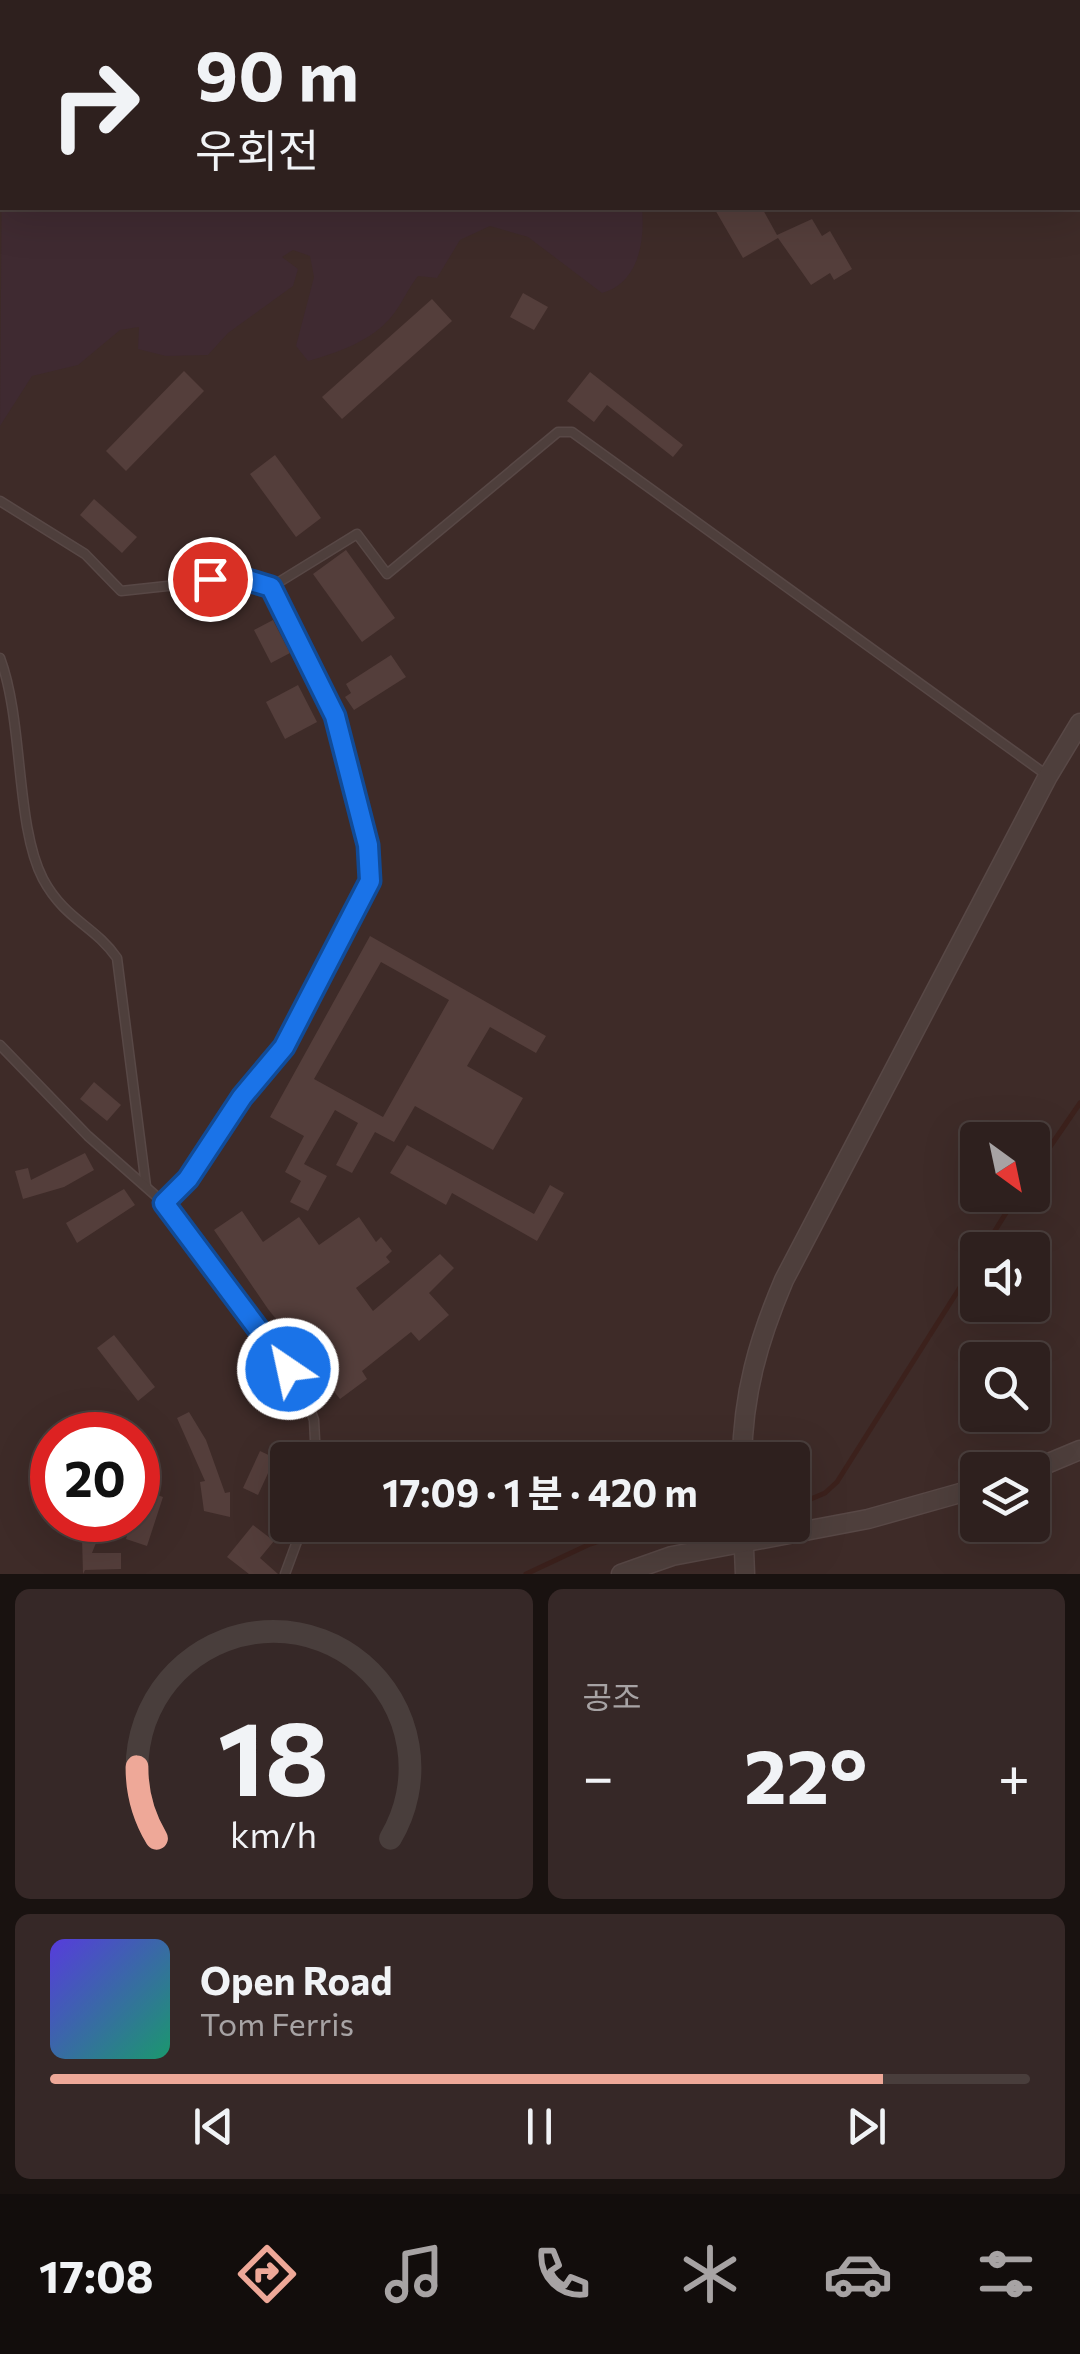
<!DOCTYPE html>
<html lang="ko">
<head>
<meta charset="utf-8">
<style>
  :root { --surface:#2e201e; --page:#362827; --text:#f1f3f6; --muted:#a7a3a4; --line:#493e3c; --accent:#eea898 }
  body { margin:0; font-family:Commissioner,"Noto Sans KR",sans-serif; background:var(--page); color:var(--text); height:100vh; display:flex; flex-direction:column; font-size:38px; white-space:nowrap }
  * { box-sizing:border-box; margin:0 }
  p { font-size:32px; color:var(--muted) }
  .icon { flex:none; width:55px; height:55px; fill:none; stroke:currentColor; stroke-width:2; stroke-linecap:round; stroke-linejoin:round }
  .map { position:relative; height:1574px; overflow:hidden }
  .sheet { display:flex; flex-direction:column; gap:15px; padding:15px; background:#191210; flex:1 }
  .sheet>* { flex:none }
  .top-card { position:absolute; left:0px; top:0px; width:1080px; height:210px; box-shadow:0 10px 40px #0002,0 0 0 2px var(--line); background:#2e201e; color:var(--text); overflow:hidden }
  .needle { width:65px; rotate:147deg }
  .controls { position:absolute; left:960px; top:1122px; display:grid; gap:20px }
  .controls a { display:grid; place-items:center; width:90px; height:90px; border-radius:10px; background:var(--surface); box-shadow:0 10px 40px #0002,0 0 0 2px var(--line); font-size:50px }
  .speed { position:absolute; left:30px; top:1412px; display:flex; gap:20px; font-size:50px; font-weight:700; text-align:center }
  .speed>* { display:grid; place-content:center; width:130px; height:130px; border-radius:50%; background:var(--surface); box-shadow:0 10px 40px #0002,0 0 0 2px var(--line); line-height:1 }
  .speed .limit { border:15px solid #d22; background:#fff; color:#111 }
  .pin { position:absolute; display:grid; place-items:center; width:85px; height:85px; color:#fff; margin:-42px; border:5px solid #fff; border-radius:50%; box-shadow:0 2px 10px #0007 }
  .me { position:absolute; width:110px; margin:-55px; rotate:326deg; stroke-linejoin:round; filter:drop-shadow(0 0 8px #0008) }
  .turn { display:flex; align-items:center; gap:35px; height:210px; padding:0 30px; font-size:45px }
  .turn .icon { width:130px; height:130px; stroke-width:2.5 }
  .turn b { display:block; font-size:70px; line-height:85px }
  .big { font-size:75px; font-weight:700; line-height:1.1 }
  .sheet .card { flex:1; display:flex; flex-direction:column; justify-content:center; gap:15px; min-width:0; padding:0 35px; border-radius:15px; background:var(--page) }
  .sheet .dial { align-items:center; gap:0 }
  .dial svg { height:260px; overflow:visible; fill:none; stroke:var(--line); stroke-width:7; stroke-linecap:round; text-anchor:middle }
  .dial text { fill:var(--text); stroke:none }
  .song { display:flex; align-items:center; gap:30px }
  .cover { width:120px; height:120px; border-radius:15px; background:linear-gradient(135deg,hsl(250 70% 55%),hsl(160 70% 35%)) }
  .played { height:10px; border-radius:5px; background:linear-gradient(90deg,var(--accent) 85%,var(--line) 85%) }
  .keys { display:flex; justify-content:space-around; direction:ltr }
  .heat { display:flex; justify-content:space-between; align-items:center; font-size:55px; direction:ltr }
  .sheet .tiles { flex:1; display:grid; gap:15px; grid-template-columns:1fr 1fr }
  .card:last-child { grid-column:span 2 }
  .trip { position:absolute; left:270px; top:1442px; width:540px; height:100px; border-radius:10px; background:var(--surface); box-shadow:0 10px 40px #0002,0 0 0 2px var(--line); font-weight:700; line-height:100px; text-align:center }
  .tabs { display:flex; height:160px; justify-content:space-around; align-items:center; background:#120d0c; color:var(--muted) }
  .tabs .icon { width:70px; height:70px }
  .tabs .current { color:var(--accent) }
  .tabs b { font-size:45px; color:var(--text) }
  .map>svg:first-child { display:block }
  .green { fill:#3f2a31 }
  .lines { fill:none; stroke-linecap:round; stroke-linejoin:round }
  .stream { stroke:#3c211c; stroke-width:5 }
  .building { fill:#543e3b; fill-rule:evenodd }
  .service-casing { stroke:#584846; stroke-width:11 }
  .minor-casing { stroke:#584846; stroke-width:18 }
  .tertiary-casing { stroke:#584846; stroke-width:21 }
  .service { stroke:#4e3f3c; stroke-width:8 }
  .minor { stroke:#4e3f3c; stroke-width:14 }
  .tertiary { stroke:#4e3f3c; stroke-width:18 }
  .route-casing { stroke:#114b97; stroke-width:25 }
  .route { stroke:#1a73e8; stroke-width:18 }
</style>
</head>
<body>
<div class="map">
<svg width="1080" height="1574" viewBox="0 0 1080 1574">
  <rect width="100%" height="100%" fill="#3e2b28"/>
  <!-- green -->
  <g class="green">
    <polygon points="21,0 469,0 24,2"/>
    <path d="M2 154V208H642C645 241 639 283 602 293L528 237 490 226 460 240 437 278 418 276C408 288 402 304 392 316 372 341 337 353 308 361L296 346 314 277 310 256 293 250 282 257 298 269 293 286 228 333 208 355 166 356 138 349 139 327 120 330 78 365 32 376 0 426Z"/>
  </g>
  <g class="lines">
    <!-- stream -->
    <g class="stream">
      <polyline points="1032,1173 1080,1103"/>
      <polyline points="983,1250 1017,1195"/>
      <polyline points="792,1507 825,1493 837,1482 978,1259"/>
      <polyline points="526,1574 590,1544 650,1525"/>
    </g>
  </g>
  <!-- building -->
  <g class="building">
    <polygon points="714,208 762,208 777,235 812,219 822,236 830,231 852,269 834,280 830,273 811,285 778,238 743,258"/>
    <polygon points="523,293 548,307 534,330 510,317"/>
    <polygon points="432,299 452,321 342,419 322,397"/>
    <polygon points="184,371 204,391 126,471 106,451"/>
    <polygon points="590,372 683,445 673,457 607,405 594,422 567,401"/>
    <polygon points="275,455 321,518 296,537 250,474"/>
    <polygon points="94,499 137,537 122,553 80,515"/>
    <polygon points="346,550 395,618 362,642 313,574"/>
    <polygon points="273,620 290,653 271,663 254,630"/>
    <polygon points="391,655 406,677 354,710 345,697 351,693 346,684"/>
    <polygon points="298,685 317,722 285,739 266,702"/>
    <path d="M370 936 546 1036 536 1053 490 1027 467 1066 523 1098 493 1150 415 1106 394 1142 375 1132 352 1173 336 1165 358 1123 335 1110 304 1164 327 1176 308 1211 290 1202 301 1181 285 1172 304 1136 270 1117ZM381 962 449 1000 383 1117 314 1079Z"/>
    <polygon points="94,1082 121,1105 107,1121 80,1099"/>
    <polygon points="407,1145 534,1214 550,1185 564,1193 537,1241 452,1193 446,1205 390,1173"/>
    <polygon points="85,1153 94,1170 64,1187 23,1199 15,1171 28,1168 31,1180"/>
    <polygon points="124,1189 135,1205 77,1243 66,1223"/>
    <polygon points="242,1211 263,1242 299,1217 319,1245 359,1217 376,1242 381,1237 392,1251 386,1257 390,1262 356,1288 373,1311 440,1254 454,1268 429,1293 449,1315 419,1341 411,1332 362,1371 367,1379 340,1399 268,1309 214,1230"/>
    <polygon points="114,1335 155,1387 138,1401 97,1348"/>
    <polygon points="189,1412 206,1440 225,1493 230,1492 230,1517 204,1511 200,1482 205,1481 177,1418"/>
    <polygon points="260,1451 275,1458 258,1495 243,1488"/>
    <polygon points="142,1490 163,1497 147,1546 126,1539 132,1520 138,1520"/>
    <polygon points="84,1520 105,1520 92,1553 121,1553 121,1569 85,1570 83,1574 82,1538 77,1536"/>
    <polygon points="253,1525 274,1541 260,1558 278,1574 249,1574 227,1557"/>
  </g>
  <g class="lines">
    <!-- service casing -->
    <g class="service-casing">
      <g id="service">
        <polyline points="0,501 85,554 121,591 241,578 271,587 357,534 387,574 558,432 572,432 1048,776"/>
        <path d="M0 658C24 722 15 825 43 879 65 920 95 926 117 958L146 1186"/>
        <polyline points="0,1045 88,1136 164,1203 264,1332 306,1398 314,1420 316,1460"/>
        <polyline points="164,1203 188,1179 241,1097 284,1047 370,881 369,845 335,716 271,587"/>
        <polyline points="285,1574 303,1525"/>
      </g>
    </g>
    <!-- minor casing -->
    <g class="minor-casing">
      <polyline id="minor" points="769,2 770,0"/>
    </g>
    <!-- tertiary casing -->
    <g class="tertiary-casing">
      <g id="tertiary">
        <path d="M742 1460C743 1394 758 1341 784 1280L1048 776 1080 723"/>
        <polyline points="1032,1470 1080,1450"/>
        <polyline points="743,1525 745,1574"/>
        <polyline points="621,1574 672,1556 868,1519 978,1488"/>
      </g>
    </g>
    <!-- service -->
    <use href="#service" class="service"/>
    <!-- minor -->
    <use href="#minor" class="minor"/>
    <!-- tertiary -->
    <use href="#tertiary" class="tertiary"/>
  </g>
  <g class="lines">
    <!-- route casing -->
    <g class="route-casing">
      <polyline id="route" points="210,579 241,578 271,587 335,716 368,845 370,881 284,1047 242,1097 188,1179 164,1203 288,1369"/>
    </g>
    <!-- route -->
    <use href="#route" class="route"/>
  </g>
</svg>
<div class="controls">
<a><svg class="needle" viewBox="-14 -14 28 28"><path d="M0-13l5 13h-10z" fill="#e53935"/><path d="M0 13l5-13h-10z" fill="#a7a3a4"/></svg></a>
<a><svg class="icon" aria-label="sound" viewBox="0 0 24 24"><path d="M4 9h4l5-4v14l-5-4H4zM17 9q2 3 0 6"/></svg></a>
<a><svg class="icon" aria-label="search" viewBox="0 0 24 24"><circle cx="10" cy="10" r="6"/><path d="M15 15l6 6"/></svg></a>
<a><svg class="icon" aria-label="layers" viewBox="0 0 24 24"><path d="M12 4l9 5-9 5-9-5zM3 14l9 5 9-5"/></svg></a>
</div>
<div class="speed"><div class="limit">20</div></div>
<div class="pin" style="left:210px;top:579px;background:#d93025"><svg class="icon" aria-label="arrive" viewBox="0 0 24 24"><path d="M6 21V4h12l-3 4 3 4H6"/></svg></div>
<svg class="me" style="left:288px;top:1369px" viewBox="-20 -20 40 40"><circle r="17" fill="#1a73e8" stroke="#fff" stroke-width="3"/><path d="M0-11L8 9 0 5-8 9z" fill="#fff"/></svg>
<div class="trip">17:09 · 1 분 · 420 m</div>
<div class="top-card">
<div class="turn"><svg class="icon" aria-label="right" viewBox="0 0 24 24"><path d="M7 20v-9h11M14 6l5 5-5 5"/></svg><div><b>90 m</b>우회전</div></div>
</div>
</div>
<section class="sheet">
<div class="tiles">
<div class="card dial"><svg viewBox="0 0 100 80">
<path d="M14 69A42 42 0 1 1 86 69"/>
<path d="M14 69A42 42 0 0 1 8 47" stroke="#eea898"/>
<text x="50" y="56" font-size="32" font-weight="700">18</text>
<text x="50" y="72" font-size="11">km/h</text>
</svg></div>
<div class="card"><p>공조</p>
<div class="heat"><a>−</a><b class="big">22°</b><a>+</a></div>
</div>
<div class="card">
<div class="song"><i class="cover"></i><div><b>Open Road</b><p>Tom Ferris</p></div></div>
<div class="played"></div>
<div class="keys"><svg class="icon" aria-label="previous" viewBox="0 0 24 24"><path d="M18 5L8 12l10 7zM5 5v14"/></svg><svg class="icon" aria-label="pause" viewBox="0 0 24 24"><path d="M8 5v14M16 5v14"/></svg><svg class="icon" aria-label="next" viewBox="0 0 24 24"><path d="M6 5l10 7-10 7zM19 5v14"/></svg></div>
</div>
</div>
</section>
<nav class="tabs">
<b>17:08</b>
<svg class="icon current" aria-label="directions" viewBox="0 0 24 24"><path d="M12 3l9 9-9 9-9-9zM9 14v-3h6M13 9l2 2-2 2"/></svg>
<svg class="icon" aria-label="music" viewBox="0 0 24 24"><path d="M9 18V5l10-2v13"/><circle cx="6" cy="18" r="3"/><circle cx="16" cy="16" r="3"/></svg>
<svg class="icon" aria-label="phone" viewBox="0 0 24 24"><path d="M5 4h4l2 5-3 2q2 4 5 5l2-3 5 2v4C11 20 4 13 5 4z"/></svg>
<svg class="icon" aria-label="climate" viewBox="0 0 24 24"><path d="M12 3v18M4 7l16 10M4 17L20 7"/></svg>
<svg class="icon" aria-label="car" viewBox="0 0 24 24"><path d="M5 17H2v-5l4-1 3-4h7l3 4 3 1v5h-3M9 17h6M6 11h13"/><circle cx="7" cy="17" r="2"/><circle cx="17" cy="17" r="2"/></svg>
<svg class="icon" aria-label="filters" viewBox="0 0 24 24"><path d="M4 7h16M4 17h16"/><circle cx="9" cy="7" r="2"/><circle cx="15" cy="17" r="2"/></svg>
</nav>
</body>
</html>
